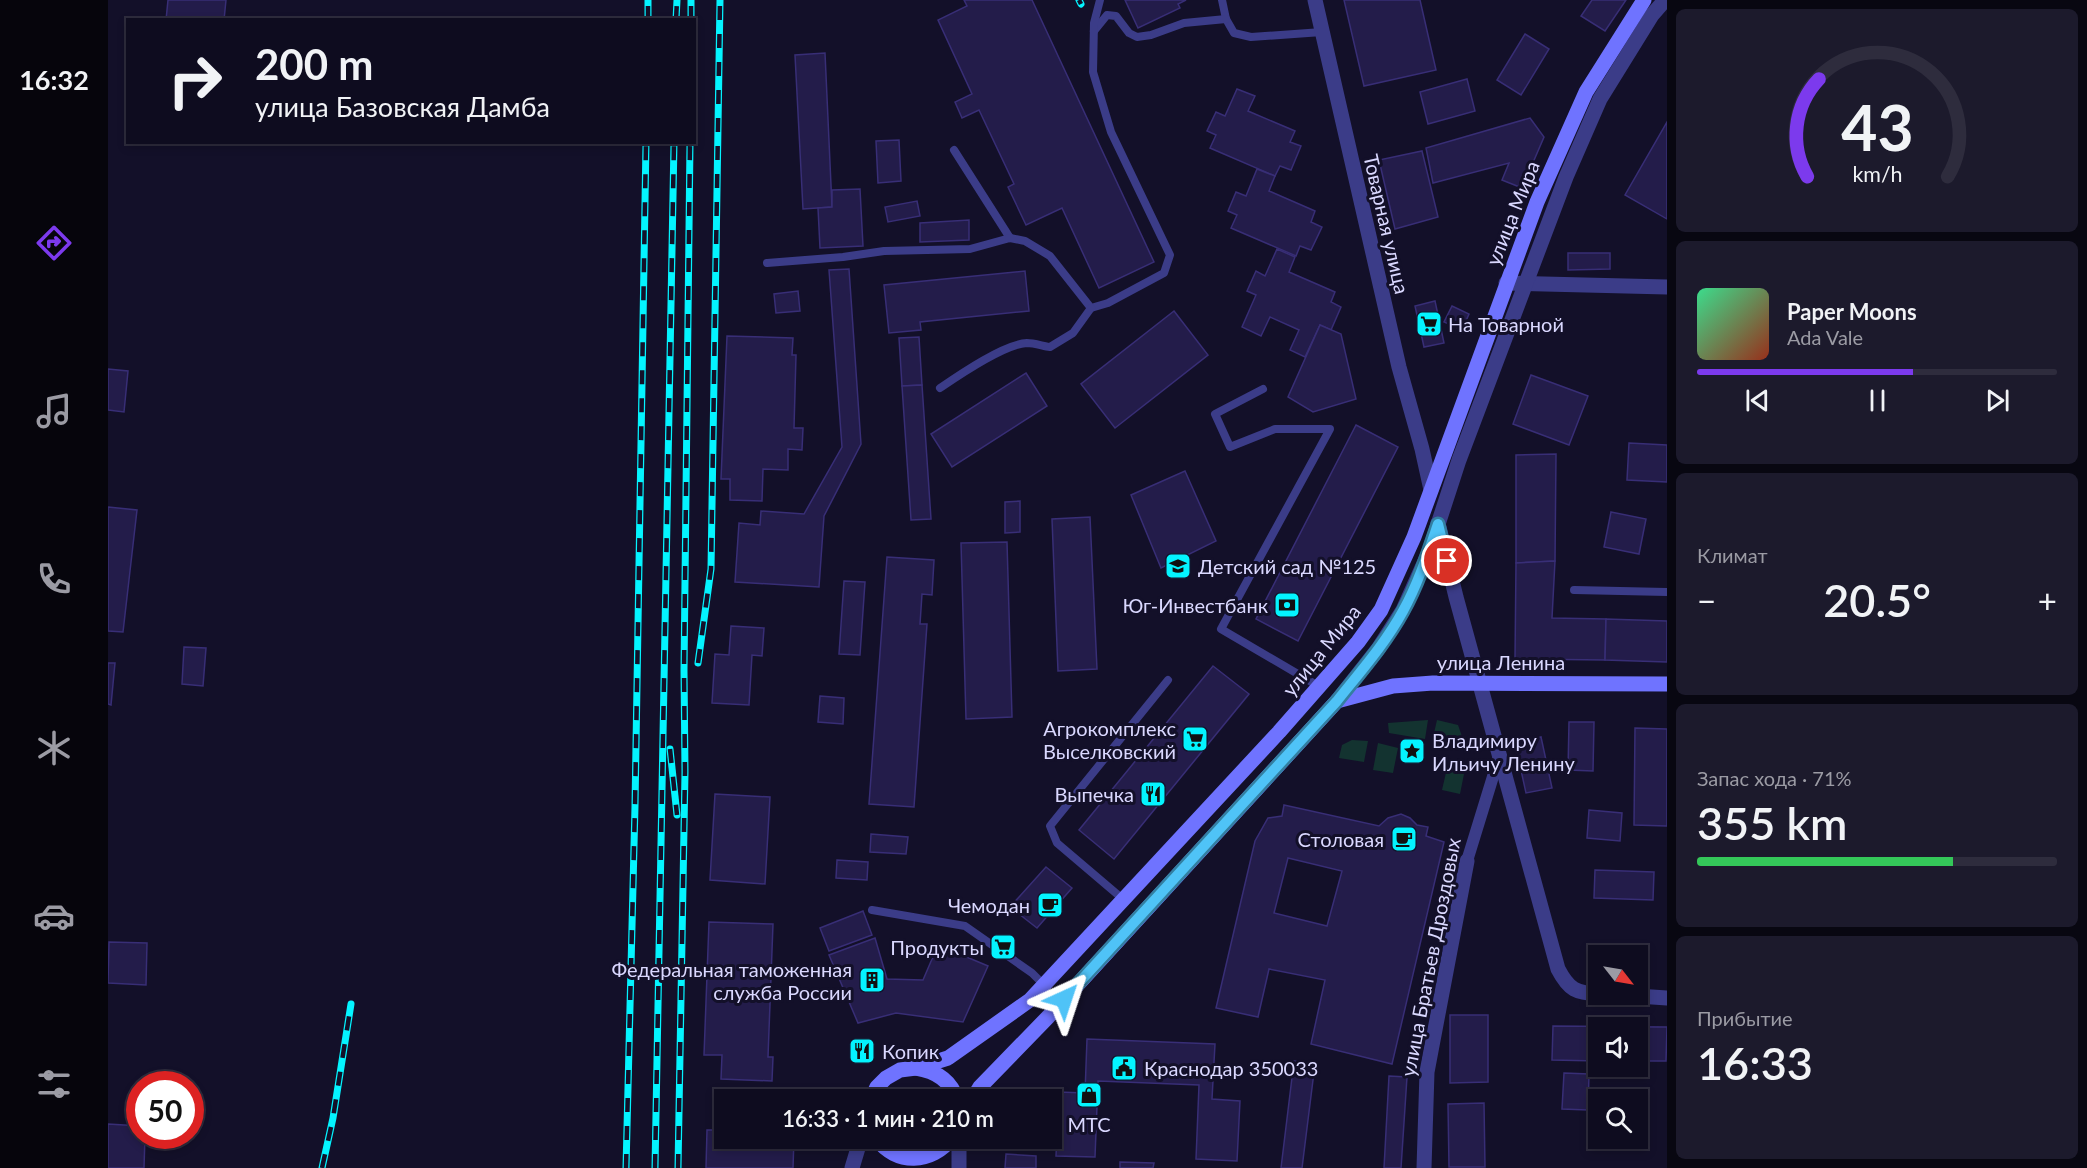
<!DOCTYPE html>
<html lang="ru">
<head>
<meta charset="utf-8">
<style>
  :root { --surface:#0e0c1f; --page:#1c1a2c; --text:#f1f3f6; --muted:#9b9ba4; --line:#2e2c3d; --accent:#7c3aed }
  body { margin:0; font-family:Lato,sans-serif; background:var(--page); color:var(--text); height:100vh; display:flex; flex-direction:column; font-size:22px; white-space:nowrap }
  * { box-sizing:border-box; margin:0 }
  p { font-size:20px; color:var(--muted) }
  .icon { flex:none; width:33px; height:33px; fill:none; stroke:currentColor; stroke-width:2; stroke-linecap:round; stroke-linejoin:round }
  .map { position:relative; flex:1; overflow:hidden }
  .drawer { display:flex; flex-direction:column; gap:9px; padding:9px; background:#080711; width:420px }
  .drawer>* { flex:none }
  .top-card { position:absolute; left:18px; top:18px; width:570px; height:126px; border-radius:0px; box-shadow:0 3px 9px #0003,0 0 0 2px var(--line); background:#0e0c1f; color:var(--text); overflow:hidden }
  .needle { width:39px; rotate:121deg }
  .tools { position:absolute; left:1480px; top:945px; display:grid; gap:12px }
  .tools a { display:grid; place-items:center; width:60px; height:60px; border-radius:0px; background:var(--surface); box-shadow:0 3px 9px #0003,0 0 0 2px var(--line); font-size:30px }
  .speed { position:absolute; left:18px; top:1071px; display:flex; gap:12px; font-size:30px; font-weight:700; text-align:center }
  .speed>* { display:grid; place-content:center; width:78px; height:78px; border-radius:50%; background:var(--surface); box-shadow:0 3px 9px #0003,0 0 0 2px var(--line); line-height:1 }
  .speed .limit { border:9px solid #d22; background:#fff; color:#111 }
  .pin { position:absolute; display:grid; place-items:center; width:51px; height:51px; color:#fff; margin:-26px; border:3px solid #fff; border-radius:50%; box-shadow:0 2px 6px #0007 }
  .me { position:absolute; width:66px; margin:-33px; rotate:42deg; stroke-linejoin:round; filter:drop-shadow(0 0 4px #0008) }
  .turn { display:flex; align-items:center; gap:21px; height:126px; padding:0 30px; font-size:27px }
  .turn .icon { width:78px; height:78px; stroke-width:2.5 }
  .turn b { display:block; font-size:42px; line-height:51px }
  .big { font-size:45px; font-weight:600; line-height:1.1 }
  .drawer .card { flex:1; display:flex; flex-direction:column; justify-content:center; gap:9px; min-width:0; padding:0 21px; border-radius:9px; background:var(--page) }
  .drawer .dial { align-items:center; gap:0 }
  .dial svg { height:156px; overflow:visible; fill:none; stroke:var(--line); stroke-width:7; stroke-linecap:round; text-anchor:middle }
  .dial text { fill:var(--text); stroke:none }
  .song { display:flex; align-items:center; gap:18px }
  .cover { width:72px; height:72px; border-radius:9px; background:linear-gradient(135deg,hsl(150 70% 55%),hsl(10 70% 35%)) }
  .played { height:6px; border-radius:3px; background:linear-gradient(90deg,var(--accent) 60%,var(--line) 60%) }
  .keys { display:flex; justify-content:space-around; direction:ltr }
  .heat { display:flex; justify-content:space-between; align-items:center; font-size:33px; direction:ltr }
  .charge { height:9px; border-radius:4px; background:linear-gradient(90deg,#34c759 71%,var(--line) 0) }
  .trip { position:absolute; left:606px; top:1089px; width:348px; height:60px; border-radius:0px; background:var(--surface); box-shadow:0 3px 9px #0003,0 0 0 2px var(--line); font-weight:600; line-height:60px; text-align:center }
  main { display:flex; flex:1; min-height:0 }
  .dock { display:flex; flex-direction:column; width:108px; justify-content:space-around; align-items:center; background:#06050c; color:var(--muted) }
  .dock .icon { width:42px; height:42px }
  .dock .current { color:var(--accent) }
  .dock b { font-size:27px; color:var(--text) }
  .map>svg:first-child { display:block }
  .green { fill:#133330 }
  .building { fill:#231c4a; stroke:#382e76; stroke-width:1.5; fill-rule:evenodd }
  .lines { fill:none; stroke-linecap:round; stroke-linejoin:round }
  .service { stroke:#3b3c88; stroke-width:8 }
  .pedestrian { stroke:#3b3c88; stroke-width:12 }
  .minor { stroke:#3b3c88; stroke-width:15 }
  .tertiary { stroke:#3b3c88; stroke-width:15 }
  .secondary { stroke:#6f73ff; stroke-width:15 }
  .rail-casing { stroke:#04f4ff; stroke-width:7 }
  .rail { stroke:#131029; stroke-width:4.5; stroke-dasharray:14; stroke-linecap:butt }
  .route-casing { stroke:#337fa1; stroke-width:15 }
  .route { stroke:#4fc3f7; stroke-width:10 }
  .labels { text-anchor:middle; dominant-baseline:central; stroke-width:6; stroke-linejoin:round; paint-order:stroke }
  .street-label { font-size:20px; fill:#dad8ff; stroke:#131029 }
  .poi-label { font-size:20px; fill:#dad8ff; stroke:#131029; text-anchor:end }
</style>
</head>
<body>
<main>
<nav class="dock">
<b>16:32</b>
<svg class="icon current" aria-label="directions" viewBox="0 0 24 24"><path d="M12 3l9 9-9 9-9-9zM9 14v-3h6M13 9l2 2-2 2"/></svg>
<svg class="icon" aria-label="music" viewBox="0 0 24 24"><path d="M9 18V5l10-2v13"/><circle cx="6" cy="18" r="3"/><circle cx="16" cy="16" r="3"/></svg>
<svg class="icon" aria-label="phone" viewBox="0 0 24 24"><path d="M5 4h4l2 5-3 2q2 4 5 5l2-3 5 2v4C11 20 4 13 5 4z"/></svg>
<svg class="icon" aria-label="climate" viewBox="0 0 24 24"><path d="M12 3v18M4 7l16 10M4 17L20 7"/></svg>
<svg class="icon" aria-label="car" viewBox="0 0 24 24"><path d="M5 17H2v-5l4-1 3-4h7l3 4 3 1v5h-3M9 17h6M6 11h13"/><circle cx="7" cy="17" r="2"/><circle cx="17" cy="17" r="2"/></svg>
<svg class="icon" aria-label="filters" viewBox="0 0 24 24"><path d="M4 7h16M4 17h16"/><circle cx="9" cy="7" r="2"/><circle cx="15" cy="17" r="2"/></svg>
</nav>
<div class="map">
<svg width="1559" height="1168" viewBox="0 0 1559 1168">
  <rect width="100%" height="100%" fill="#131029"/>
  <!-- green -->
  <g class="green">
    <polygon points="1320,720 1317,739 1281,733 1280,723"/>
    <polygon points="1329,720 1350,725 1359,751 1324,742"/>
    <polygon points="1244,740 1260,741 1256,762 1231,758 1234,745"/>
    <polygon points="1270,743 1290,748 1285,773 1265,770"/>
    <polygon points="1340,764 1357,769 1352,794 1334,790"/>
  </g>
  <!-- building -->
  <g class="building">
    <polygon points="60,0 118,0 116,20 58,20"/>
    <polygon points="856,0 924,0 1046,262 991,288 954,208 918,225 900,187 906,184 871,110 854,118 847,102 864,94 830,20 859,6"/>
    <polygon points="1017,0 1078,0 1070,4 1072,8 1030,28"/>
    <polygon points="1236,0 1312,0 1328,70 1256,86"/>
    <polygon points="1484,0 1518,0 1497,31 1473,16"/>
    <polygon points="1417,34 1441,49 1413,95 1389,80"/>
    <polygon points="717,53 724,207 695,209 687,55"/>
    <polygon points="1359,79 1367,111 1320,124 1312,92"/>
    <polygon points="1129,89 1147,96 1140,111 1187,131 1182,142 1193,146 1183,170 1172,166 1167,176 1102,148 1108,135 1099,131 1108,112 1117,116"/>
    <polygon points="1422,118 1436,137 1414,188 1394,180 1401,163 1325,183 1318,148"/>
    <polygon points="1559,122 1559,219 1517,195"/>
    <polygon points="791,140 793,181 770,183 768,141"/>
    <polygon points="1314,151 1330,217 1287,229 1271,160"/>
    <polygon points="1149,169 1167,176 1161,191 1207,211 1203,222 1214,227 1203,250 1192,246 1188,256 1123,228 1129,215 1120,211 1128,192 1138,196"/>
    <polygon points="752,189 755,246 712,248 710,208 724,207 724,190"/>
    <polygon points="809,201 812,216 780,222 777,207"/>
    <polygon points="861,220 861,240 812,242 812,223"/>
    <polygon points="1169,249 1187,257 1181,272 1227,292 1223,302 1233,307 1223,330 1212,325 1197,357 1182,350 1191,330 1162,317 1153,336 1134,327 1148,295 1139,291 1148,271 1157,276"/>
    <polygon points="1460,253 1502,253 1502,269 1460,270"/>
    <polygon points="741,269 753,444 716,516 711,587 627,582 631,523 652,525 653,511 696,514 734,447 721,270"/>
    <polygon points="917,271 921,311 812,322 813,330 781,333 776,285"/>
    <polygon points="690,291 692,311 668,313 666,294"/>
    <polygon points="1327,301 1336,343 1316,347 1307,306"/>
    <polygon points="1344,306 1361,314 1354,330 1336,322"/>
    <polygon points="1066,311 1100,355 1007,428 973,384"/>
    <polygon points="1212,325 1233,334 1248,399 1205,412 1180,397"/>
    <polygon points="619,336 685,338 684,355 688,355 686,428 695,428 694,450 680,449 680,470 655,469 654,501 622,500 622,479 613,479"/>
    <polygon points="811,337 814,385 794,386 791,338"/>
    <polygon points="0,369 20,371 16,412 0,410"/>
    <polygon points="918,373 939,406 844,467 823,434"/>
    <polygon points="1423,375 1480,396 1461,445 1405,424"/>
    <polygon points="814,385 823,519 803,520 794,386"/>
    <polygon points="1248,425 1290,447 1190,641 1148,619"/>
    <polygon points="1521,443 1559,445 1559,482 1519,480"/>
    <polygon points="1448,454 1447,561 1408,563 1408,455"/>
    <polygon points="1077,471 1108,541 1053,568 1023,495"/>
    <polygon points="912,501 912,532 897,533 897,502"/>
    <polygon points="0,507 29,510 15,632 0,631"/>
    <polygon points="1503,512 1538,519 1531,554 1496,547"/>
    <polygon points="982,517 989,669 950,671 944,519"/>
    <polygon points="899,542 904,717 858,719 853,543"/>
    <polygon points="779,557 826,560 824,595 814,594 812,624 819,624 806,807 761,804"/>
    <polygon points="1447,561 1444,618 1498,619 1497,660 1407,659 1408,563"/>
    <polygon points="736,581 757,582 752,655 731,654"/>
    <polygon points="1498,619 1559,621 1559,662 1497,660"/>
    <polygon points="623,626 656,628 654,656 644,655 641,705 604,703 607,654 621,655"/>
    <polygon points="76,647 98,648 95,686 74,684"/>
    <polygon points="0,663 7,663 3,705 0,704"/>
    <polygon points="1105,666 1141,694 1006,859 971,830"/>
    <polygon points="712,696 736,698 735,724 710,722"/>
    <polygon points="1461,722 1486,722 1485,771 1460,770"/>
    <polygon points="1527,728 1559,729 1559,826 1526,825"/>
    <polygon points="1433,737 1444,788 1418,793 1407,743"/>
    <polygon points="607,794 662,797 657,884 602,880"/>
    <path d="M1176 805 1271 826 1280 818 1293 814 1302 818 1309 825 1320 827 1318 836 1336 842 1284 1064 1203 1044 1217 980 1161 969 1150 1017 1108 1008 1147 841 1160 818 1174 816ZM1180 858 1234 871 1219 926 1166 913Z"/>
    <polygon points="1481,810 1514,813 1512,841 1479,838"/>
    <polygon points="763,834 800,837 798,854 762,852"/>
    <polygon points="729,860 760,862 759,880 728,878"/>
    <polygon points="938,867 964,888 929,928 902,907"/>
    <polygon points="1487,870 1546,872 1545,900 1486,898"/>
    <polygon points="755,911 764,935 721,951 712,928"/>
    <polygon points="601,922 665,924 660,1057 665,1057 664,1081 613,1079 614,1055 596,1055"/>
    <polygon points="767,938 779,979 815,980 830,945 880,966 855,1022 788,1013 750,1023 721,955"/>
    <polygon points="1,942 39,943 38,985 0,983"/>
    <polygon points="1342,1015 1380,1015 1380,1082 1342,1083"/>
    <polygon points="1445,1026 1559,1027 1558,1061 1530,1061 1530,1028 1491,1028 1491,1061 1444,1060"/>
    <polygon points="979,1039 1107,1044 1104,1099 1132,1101 1129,1161 1088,1159 1091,1085 990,1081 987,1157 948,1156 951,1092 977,1093"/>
    <polygon points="1186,1061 1207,1064 1194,1168 1173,1168"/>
    <polygon points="1456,1073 1481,1074 1480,1110 1454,1109"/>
    <polygon points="1281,1076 1299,1077 1293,1168 1276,1168"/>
    <polygon points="1376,1103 1377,1167 1341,1167 1340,1104"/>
    <polygon points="0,1124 32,1126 32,1136 37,1136 36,1168 0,1168"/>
    <polygon points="599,1130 616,1130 616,1138 686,1138 685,1168 598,1168"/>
    <polygon points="898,1154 928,1156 928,1168 897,1168"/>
    <polygon points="1012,1162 1046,1163 1045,1168 1012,1168"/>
  </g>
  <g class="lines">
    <!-- service -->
    <g class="service">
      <polyline points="1114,0 1118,19 1126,33 1143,37 1214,32"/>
      <polyline points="986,31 999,15 1008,16 1021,33 1029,37 1043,35 1076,23 1118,19"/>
      <polyline points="846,150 902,238"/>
      <polyline points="659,263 735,257 776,251 862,249 902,238 917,241 942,256 983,308 1000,303 1056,273 1062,255 1003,132 985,72 986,23 992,0"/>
      <path d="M832 388C851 375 896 344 919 343 926 343 935 346 942 347L965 333 983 308"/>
      <polyline points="1155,389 1107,414 1122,447 1167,429 1222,429 1113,629 1212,687"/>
      <polyline points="1466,590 1559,592"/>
      <polyline points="1016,900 949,843 942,826 1060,680"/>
      <polyline points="764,910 857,926 924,973 936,985"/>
    </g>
    <!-- pedestrian -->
    <polyline class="pedestrian" points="1359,861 1391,757"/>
    <!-- minor -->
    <g class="minor">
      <polyline points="1207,0 1291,367 1314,449 1323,490"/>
      <polyline points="1398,283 1559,287"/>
      <polyline points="1316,1168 1319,1072 1359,861"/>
    </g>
    <!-- tertiary -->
    <g class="tertiary">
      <path d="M1330 523 1348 597 1450 969C1461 990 1468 993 1491 994"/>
      <polyline points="1229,701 1270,649 1295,610 1321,552 1351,460 1458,177 1492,99 1544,15 1557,0"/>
      <polyline points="1501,994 1559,998"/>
      <polyline points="744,1168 753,1138"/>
      <polyline points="851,1168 851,1138"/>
    </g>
    <!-- secondary -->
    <g class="secondary">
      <path d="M808 1068C827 1071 843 1080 849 1100"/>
      <polyline points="763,1100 769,1087 778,1078 792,1070 808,1068 840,1058 922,1000 1171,732 1250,642 1273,610 1306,537 1429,202 1478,92 1536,0"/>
      <polyline points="864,1100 872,1087 940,1017 1229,701 1285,686 1325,683 1559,684"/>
      <path d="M768 1138C788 1166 824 1164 844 1138"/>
    </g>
    <!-- rail casing -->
    <g class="rail-casing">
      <g id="rail">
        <polyline points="971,0 973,4"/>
        <polyline points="540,20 540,0"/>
        <polyline points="568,20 569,0"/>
        <polyline points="583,20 583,0"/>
        <polyline points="590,663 603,569 612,0"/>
        <polyline points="562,749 569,815"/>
        <polyline points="214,1168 225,1118 243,1004"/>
        <polyline points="518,1168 527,806 538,142"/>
        <polyline points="547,1168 566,142"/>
        <polyline points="570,1168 577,772 576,670 582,142"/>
      </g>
    </g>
    <!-- rail -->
    <use href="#rail" class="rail"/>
  </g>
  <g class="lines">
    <!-- route casing -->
    <g class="route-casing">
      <path id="route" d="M956 999 1229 701C1252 672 1277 644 1295 611 1310 584 1320 553 1330 524L1339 561"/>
    </g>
    <!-- route -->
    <use href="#route" class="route"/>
  </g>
  <!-- icons -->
  <defs>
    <g id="supermarket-square" transform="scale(1.35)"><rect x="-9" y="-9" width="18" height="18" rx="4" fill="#04f4ff" stroke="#131029"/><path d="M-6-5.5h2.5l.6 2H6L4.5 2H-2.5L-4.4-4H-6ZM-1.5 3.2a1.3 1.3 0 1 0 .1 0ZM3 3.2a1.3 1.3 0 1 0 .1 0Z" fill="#111"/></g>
    <g id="school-square" transform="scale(1.35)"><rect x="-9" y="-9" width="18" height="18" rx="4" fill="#04f4ff" stroke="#131029"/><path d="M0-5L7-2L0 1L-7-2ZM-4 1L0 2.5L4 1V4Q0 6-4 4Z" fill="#111"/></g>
    <g id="bank-square" transform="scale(1.35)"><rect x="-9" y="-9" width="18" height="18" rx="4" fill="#04f4ff" stroke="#131029"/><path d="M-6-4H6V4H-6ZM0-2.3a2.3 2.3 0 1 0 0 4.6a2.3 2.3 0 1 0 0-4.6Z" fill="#111"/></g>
    <g id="sight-square" transform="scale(1.35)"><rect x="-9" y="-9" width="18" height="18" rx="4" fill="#04f4ff" stroke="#131029"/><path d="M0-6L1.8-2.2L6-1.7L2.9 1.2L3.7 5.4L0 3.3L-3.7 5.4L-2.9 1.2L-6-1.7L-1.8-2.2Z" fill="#111"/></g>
    <g id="restaurant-square" transform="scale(1.35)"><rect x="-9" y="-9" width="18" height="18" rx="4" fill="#04f4ff" stroke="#131029"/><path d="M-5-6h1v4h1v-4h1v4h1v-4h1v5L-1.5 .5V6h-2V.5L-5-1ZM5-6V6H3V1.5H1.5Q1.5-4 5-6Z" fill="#111"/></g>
    <g id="cafe-square" transform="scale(1.35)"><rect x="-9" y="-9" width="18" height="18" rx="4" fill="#04f4ff" stroke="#131029"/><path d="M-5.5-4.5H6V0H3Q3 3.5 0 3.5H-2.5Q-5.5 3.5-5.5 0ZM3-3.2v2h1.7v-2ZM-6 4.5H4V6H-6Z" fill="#111"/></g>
    <g id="building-square" transform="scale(1.35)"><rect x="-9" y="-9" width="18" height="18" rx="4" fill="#04f4ff" stroke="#131029"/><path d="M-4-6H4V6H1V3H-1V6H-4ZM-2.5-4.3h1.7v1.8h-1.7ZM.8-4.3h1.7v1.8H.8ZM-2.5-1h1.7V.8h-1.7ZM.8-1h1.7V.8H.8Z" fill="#111"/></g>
    <g id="civic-square" transform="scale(1.35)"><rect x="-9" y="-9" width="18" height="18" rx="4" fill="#04f4ff" stroke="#131029"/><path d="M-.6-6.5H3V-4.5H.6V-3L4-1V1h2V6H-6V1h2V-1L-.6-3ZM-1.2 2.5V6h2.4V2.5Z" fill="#111"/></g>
    <g id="shop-square" transform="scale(1.35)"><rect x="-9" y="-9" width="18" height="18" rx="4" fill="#04f4ff" stroke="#131029"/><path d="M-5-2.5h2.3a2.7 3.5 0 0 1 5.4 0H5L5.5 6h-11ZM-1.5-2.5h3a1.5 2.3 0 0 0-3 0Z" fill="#111"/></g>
  </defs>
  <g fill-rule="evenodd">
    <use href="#supermarket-square" x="1321" y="324"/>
    <use href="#school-square" x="1070" y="566"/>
    <use href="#bank-square" x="1179" y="605"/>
    <use href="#supermarket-square" x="1087" y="739"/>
    <use href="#sight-square" x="1304" y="751"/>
    <use href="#restaurant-square" x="1045" y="794"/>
    <use href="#cafe-square" x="1296" y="839"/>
    <use href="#cafe-square" x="942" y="905"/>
    <use href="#supermarket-square" x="895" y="947"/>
    <use href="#building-square" x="764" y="980"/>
    <use href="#restaurant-square" x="754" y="1051"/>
    <use href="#civic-square" x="1016" y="1068"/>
    <use href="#shop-square" x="981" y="1095"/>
  </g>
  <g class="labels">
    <!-- street labels -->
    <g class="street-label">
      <text transform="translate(1404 213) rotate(-68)">улица Мира</text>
      <text transform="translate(1279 224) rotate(77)">Товарная улица</text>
      <text transform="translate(1213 650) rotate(-51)">улица Мира</text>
      <text x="1393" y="662">улица Ленина</text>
      <text transform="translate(1322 957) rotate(-79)">улица Братьев Дроздовых</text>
    </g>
    <!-- poi labels -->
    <g class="poi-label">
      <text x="1340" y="324" text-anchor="start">На Товарной</text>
      <text x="1090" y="566" text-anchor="start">Детский сад №125</text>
      <text x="1160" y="605">Юг-Инвестбанк</text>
      <text x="1068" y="728">Агрокомплекс<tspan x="1068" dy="23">Выселковский</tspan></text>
      <text x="1324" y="740" text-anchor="start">Владимиру<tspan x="1324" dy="23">Ильичу Ленину</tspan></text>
      <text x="1026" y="794">Выпечка</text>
      <text x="1276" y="839">Столовая</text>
      <text x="922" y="905">Чемодан</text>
      <text x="876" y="947">Продукты</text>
      <text x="744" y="969">Федеральная таможенная<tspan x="744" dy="23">служба России</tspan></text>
      <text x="774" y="1051" text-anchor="start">Копик</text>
      <text x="1036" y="1068" text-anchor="start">Краснодар 350033</text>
      <text x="981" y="1124" text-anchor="middle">МТС</text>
    </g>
  </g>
</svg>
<div class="tools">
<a><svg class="needle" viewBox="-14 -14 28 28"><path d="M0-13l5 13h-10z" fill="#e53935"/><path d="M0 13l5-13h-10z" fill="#9b9ba4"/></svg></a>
<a><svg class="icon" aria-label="sound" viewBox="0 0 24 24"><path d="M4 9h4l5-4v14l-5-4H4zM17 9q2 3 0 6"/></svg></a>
<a><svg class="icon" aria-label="search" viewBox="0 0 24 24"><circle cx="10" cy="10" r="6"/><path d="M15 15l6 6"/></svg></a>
</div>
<div class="speed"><div class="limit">50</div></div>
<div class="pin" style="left:1339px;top:561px;background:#d93025"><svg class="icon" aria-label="arrive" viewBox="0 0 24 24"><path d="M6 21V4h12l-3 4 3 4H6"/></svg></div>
<svg class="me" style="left:956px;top:999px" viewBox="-20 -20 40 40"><path d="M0-17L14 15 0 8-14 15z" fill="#4fc3f7" stroke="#fff" stroke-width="4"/></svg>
<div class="trip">16:33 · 1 мин · 210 m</div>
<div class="top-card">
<div class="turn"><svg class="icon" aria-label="right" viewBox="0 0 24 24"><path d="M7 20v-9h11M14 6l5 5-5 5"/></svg><div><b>200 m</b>улица Базовская Дамба</div></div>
</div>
</div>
<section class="drawer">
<div class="card dial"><svg viewBox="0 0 100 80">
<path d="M14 69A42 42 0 1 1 86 69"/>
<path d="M14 69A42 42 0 0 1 20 19" stroke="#7c3aed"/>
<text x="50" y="56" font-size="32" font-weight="700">43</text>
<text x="50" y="72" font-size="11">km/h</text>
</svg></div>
<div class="card">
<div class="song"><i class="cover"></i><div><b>Paper Moons</b><p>Ada Vale</p></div></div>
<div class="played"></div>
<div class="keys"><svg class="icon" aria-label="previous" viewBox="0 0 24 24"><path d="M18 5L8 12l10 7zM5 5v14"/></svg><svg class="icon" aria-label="pause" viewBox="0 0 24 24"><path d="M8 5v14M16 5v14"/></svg><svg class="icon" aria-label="next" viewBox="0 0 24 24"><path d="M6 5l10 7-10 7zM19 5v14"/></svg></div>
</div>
<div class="card"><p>Климат</p>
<div class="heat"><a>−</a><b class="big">20.5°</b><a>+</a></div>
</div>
<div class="card"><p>Запас хода · 71%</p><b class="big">355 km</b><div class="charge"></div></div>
<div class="card"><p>Прибытие</p><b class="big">16:33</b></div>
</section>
</main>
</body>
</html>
